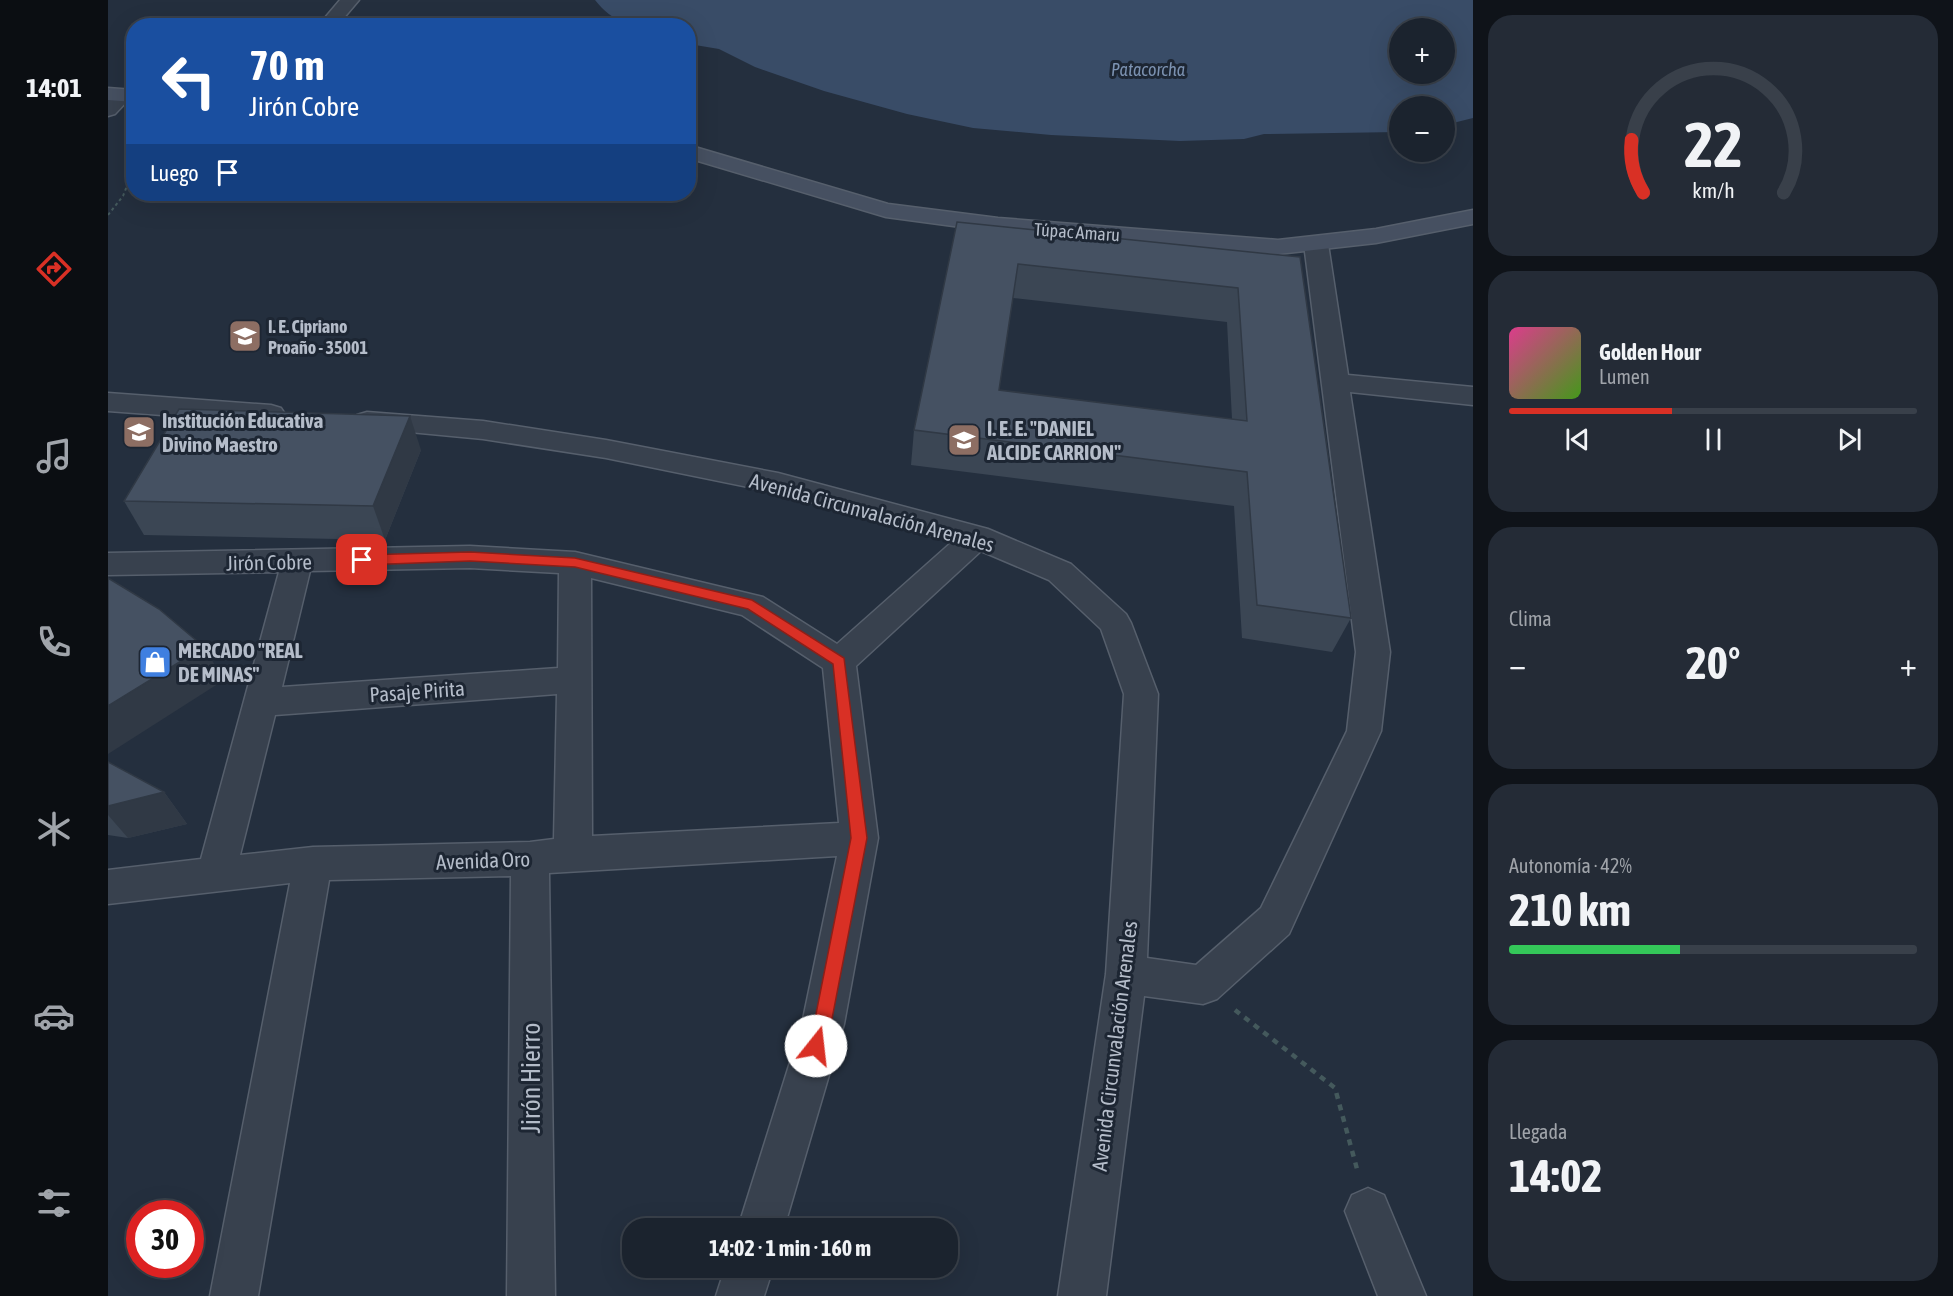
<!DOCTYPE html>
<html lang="es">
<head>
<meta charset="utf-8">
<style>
  :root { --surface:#1b232e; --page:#242b36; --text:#f1f3f6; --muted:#a0a4aa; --line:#39404a; --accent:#d93025 }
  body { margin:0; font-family:"Asap Condensed",sans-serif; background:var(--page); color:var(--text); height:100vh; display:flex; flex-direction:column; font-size:22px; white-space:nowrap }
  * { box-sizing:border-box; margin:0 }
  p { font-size:20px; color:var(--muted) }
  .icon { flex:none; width:33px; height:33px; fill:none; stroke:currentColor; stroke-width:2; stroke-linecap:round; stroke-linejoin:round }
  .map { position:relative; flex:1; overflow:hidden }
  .drawer { display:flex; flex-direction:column; gap:15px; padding:15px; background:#0f1319; width:480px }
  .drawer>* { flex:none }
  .top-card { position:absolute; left:18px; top:18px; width:570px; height:183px; border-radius:24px; box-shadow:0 6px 24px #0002,0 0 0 2px var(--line); background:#1a4fa0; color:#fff; overflow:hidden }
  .tools { position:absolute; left:1281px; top:18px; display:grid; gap:12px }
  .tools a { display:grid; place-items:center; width:66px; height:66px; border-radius:50%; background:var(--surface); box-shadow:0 6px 24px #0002,0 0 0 2px var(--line); font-size:30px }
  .speed { position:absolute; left:18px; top:1200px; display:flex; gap:12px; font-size:30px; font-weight:700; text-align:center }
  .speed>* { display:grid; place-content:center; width:78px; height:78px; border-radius:50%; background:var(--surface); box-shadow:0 6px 24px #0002,0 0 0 2px var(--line); line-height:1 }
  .speed .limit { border:9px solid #d22; background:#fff; color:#111 }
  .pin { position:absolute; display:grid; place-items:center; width:51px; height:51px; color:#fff; margin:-26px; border-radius:12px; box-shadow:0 3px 9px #0006 }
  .me { position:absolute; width:66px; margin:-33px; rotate:16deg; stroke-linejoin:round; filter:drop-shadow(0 0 4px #0008) }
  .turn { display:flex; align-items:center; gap:21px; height:126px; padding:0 24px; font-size:27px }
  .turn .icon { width:78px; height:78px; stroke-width:2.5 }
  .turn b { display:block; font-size:42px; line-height:51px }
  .then { display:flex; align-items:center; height:57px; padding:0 24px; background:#0003; gap:12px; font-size:22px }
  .big { font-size:45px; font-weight:700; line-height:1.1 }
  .drawer .tile { flex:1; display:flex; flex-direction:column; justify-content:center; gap:9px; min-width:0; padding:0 21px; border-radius:24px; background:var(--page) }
  .drawer .dial { align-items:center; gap:0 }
  .dial svg { height:156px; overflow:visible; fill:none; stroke:var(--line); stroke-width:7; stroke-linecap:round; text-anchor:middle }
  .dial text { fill:var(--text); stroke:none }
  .song { display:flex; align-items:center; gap:18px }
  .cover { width:72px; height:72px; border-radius:9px; background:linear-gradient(135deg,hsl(330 70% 55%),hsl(100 70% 35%)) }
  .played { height:6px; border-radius:3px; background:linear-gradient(90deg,var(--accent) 40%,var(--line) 40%) }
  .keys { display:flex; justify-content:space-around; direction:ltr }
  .heat { display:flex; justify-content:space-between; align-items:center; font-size:33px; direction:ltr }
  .charge { height:9px; border-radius:4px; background:linear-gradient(90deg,#34c759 42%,var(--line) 0) }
  .trip { position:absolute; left:514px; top:1218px; width:336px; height:60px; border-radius:24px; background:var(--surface); box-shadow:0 6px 24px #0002,0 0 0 2px var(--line); font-weight:700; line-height:60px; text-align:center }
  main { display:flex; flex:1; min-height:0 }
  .dock { display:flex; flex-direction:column; width:108px; justify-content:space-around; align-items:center; background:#0b0e12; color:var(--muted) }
  .dock .icon { width:42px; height:42px }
  .dock .current { color:var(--accent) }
  .dock b { font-size:27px; color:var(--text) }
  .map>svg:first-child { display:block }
  .water { fill:#394c67; fill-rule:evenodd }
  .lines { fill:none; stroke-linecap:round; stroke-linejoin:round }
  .street-casing { stroke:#565f6c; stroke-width:3 }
  .secondary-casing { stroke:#565f6c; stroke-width:3 }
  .path-far1 { stroke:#44595c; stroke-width:2; stroke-dasharray:3 3; stroke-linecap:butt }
  .path { stroke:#44595c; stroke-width:4.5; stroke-dasharray:6 6; stroke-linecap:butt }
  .street { fill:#38414e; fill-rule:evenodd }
  .secondary { fill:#465061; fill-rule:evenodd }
  .wall { fill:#3b4654; fill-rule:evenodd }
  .shaded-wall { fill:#303945 }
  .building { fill:#455162; stroke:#303945; stroke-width:1.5; fill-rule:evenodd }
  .route { fill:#d93025; stroke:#8d1f18; stroke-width:1.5 }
  .labels { text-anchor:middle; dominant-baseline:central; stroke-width:6; stroke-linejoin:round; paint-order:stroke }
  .far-water-label { font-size:18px; font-style:italic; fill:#7c92b1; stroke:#1d2633 }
  .far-street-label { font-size:18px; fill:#b4bcc9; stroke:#1d2633 }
  .far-poi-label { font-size:18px; font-weight:bold; fill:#b4bcc9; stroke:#1d2633; text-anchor:start }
  .poi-label { font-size:21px; font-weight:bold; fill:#b4bcc9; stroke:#1d2633; text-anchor:start }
  .street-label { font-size:21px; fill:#b4bcc9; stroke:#1d2633 }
  .near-street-label { font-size:26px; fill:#b4bcc9; stroke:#1d2633 }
</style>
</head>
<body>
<main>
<nav class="dock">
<b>14:01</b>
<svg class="icon current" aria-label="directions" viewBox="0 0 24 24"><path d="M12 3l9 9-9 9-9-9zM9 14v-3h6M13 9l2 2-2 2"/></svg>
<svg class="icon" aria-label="music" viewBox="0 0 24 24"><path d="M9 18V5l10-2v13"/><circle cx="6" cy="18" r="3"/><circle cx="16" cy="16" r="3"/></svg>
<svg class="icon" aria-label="phone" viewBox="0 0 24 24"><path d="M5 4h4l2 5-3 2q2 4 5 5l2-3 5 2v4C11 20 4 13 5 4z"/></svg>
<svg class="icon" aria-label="climate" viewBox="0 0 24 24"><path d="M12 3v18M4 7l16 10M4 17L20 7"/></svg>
<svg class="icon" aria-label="car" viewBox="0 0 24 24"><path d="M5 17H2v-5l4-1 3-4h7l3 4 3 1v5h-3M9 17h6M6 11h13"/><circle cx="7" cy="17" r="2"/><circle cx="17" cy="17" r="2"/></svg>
<svg class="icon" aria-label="filters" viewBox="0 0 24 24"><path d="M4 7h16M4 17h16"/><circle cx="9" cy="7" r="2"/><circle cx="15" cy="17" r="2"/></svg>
</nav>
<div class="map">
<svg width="1365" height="1296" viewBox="0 0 1365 1296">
  <rect width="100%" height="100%" fill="#242f3e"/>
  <!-- water -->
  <path class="water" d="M487 0H1365V118L1337 125 1336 106H1292L1291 132 1156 134 1136 139 1072 141 943 135 865 128 799 114 716 91 647 67 611 49 581 44 580 26C544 26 512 33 487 0ZM1292 28H1336V74H1292Z"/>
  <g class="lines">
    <!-- street casing -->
    <g class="street-casing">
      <g id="street">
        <polygon points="232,0 251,0 229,26 210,26"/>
        <polygon points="14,90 21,92 24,96 7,114 0,116 0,99 7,92"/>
        <path d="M1208 237 1216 239 1220 244 1240 375 1365 387V405L1242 392 1282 652 1273 731 1181 934 1109 999 1095 1004 1036 996 998 1296H950L998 974 1016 694 993 629 941 580 873 551 748 666 770 838 736 1024 676 1228H630L694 1024 729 856 441 873 447 1296H399L403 876 221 880 150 1296H102L182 883 0 904V870L93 859 171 572 0 575V553L362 546 467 552 655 597 729 644 845 541 670 493 498 458 375 439 249 427 245 421 249 415 259 412 375 421 498 440 670 473 880 529 963 564 1018 614 1023 623 1050 694 1039 958 1088 965 1153 908 1239 731 1248 652 1196 244 1200 239ZM362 568 451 573 450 668 174 687 202 571ZM483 578 634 615 715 668 731 823 484 836ZM449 694 446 839 422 842 205 847 132 855 167 715Z"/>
        <polygon points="0,393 163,405 173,408 177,414 173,420 163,423 0,411"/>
        <polygon points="1260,1188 1276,1195 1318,1296 1270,1296 1237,1211 1244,1195"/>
        <polygon points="617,1268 665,1268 656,1296 608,1296"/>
      </g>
    </g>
    <!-- secondary casing -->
    <g class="secondary-casing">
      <g id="secondary">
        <polygon points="0,88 26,90 26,102 0,100"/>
        <polygon points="580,145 780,204 890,218 1170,240 1268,229 1365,210 1365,224 1268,243 1170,254 890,232 778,217 580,158"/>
      </g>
    </g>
    <!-- path-far1 -->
    <polyline class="path-far1" points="0,215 15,196 26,168"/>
    <!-- path -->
    <polyline class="path" points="1127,1010 1227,1088 1249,1169"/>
    <!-- street -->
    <use href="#street" class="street"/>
    <!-- secondary -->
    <use href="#secondary" class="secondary"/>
  </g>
  <!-- wall -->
  <g class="wall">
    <path d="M849 222 1192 257 1243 618 1224 652 1134 638 1126 506 803 465 806 430ZM905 298 1119 322 1124 419 891 390Z"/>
    <polygon points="313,450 277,540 36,535 16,501"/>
    <polygon points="0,762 56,792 79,824 20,838 0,835"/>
  </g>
  <!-- shaded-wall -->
  <g class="shaded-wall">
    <polygon points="302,416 313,450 277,540 265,506"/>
    <polygon points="96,647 116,680 0,754 0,706"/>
    <polygon points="56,792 79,824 20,838 0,815 0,806"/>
  </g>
  <!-- building -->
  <g class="building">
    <path d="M849 222 1192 257 1243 618 1149 605 1139 472 806 430ZM910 264 1130 288 1139 421 891 390Z"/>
    <polygon points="71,409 302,416 265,506 16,501"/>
    <polygon points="0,578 51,609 96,647 0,706"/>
    <polygon points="0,762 56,792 0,806"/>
  </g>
  <!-- route -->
  <polygon class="route" points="362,552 467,558 644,600 736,658 759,838 723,1024 714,1052 708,1055 702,1052 699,1046 706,1024 743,838 725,664 640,609 467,567 362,561 254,565 247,560 254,555"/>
  <!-- icons -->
  <defs>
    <g id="school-square" transform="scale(1.725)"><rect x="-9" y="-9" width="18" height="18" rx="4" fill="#8d6e63" stroke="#1d2633"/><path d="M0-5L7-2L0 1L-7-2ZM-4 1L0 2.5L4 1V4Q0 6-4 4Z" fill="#fff"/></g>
    <g id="shop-square" transform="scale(1.725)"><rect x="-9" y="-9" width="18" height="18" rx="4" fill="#3f7fe0" stroke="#1d2633"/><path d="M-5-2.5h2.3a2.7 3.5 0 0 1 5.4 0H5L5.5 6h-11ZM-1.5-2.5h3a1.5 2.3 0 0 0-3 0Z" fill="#fff"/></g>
  </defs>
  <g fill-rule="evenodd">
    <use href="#school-square" x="137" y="336"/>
    <use href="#school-square" x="31" y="432"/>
    <use href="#school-square" x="856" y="440"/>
    <use href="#shop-square" x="47" y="662"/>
  </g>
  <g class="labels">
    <!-- far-water labels -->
    <g class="far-water-label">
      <text x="1040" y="69">Patacorcha</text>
    </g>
    <!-- far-street labels -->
    <g class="far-street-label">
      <text transform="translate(969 232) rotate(4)">Túpac Amaru</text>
    </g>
    <!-- far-poi labels -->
    <g class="far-poi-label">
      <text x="160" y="326">I. E. Cipriano<tspan x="160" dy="21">Proaño - 35001</tspan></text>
    </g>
    <!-- poi labels -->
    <g class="poi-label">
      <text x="54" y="420">Institución Educativa<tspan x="54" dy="24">Divino Maestro</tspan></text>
      <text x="879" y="428">I. E. E. "DANIEL<tspan x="879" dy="24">ALCIDE CARRION"</tspan></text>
      <text x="70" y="650">MERCADO "REAL<tspan x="70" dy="24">DE MINAS"</tspan></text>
    </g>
    <!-- street labels -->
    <g class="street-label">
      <text transform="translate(764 512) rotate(15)">Avenida Circunvalación Arenales</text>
      <text transform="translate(161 562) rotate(-1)">Jirón Cobre</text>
      <text transform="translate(309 691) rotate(-4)">Pasaje Pirita</text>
      <text transform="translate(375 860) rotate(-2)">Avenida Oro</text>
      <text transform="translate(1006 1046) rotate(-83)">Avenida Circunvalación Arenales</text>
    </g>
    <!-- near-street labels -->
    <g class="near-street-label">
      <text transform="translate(423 1078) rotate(-90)">Jirón Hierro</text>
    </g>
  </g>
</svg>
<div class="tools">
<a>+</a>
<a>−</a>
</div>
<div class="speed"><div class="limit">30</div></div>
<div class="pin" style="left:254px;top:560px;background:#d93025"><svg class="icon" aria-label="arrive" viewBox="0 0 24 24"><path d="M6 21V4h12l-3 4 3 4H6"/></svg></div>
<svg class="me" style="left:708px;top:1046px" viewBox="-20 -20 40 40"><circle r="19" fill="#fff"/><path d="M0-13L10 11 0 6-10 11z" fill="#d93025"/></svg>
<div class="trip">14:02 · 1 min · 160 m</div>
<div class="top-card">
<div class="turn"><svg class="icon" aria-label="left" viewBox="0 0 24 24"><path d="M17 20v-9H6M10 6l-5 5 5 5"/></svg><div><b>70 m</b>Jirón Cobre</div></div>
<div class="then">Luego<svg class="icon" aria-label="arrive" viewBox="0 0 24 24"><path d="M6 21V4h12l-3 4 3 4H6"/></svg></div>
</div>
</div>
<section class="drawer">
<div class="tile dial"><svg viewBox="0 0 100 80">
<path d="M14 69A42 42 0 1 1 86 69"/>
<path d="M14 69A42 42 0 0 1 8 42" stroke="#d93025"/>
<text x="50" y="56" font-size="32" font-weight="700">22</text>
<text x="50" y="72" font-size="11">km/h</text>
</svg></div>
<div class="tile">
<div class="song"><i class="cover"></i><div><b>Golden Hour</b><p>Lumen</p></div></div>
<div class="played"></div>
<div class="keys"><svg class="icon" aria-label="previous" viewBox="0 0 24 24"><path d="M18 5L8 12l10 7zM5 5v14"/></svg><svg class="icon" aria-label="pause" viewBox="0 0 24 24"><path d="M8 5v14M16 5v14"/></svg><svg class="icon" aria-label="next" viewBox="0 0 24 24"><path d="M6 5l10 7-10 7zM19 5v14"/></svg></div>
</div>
<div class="tile"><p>Clima</p>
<div class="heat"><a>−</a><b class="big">20°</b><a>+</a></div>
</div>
<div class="tile"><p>Autonomía · 42%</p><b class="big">210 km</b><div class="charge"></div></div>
<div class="tile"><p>Llegada</p><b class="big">14:02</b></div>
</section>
</main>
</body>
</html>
